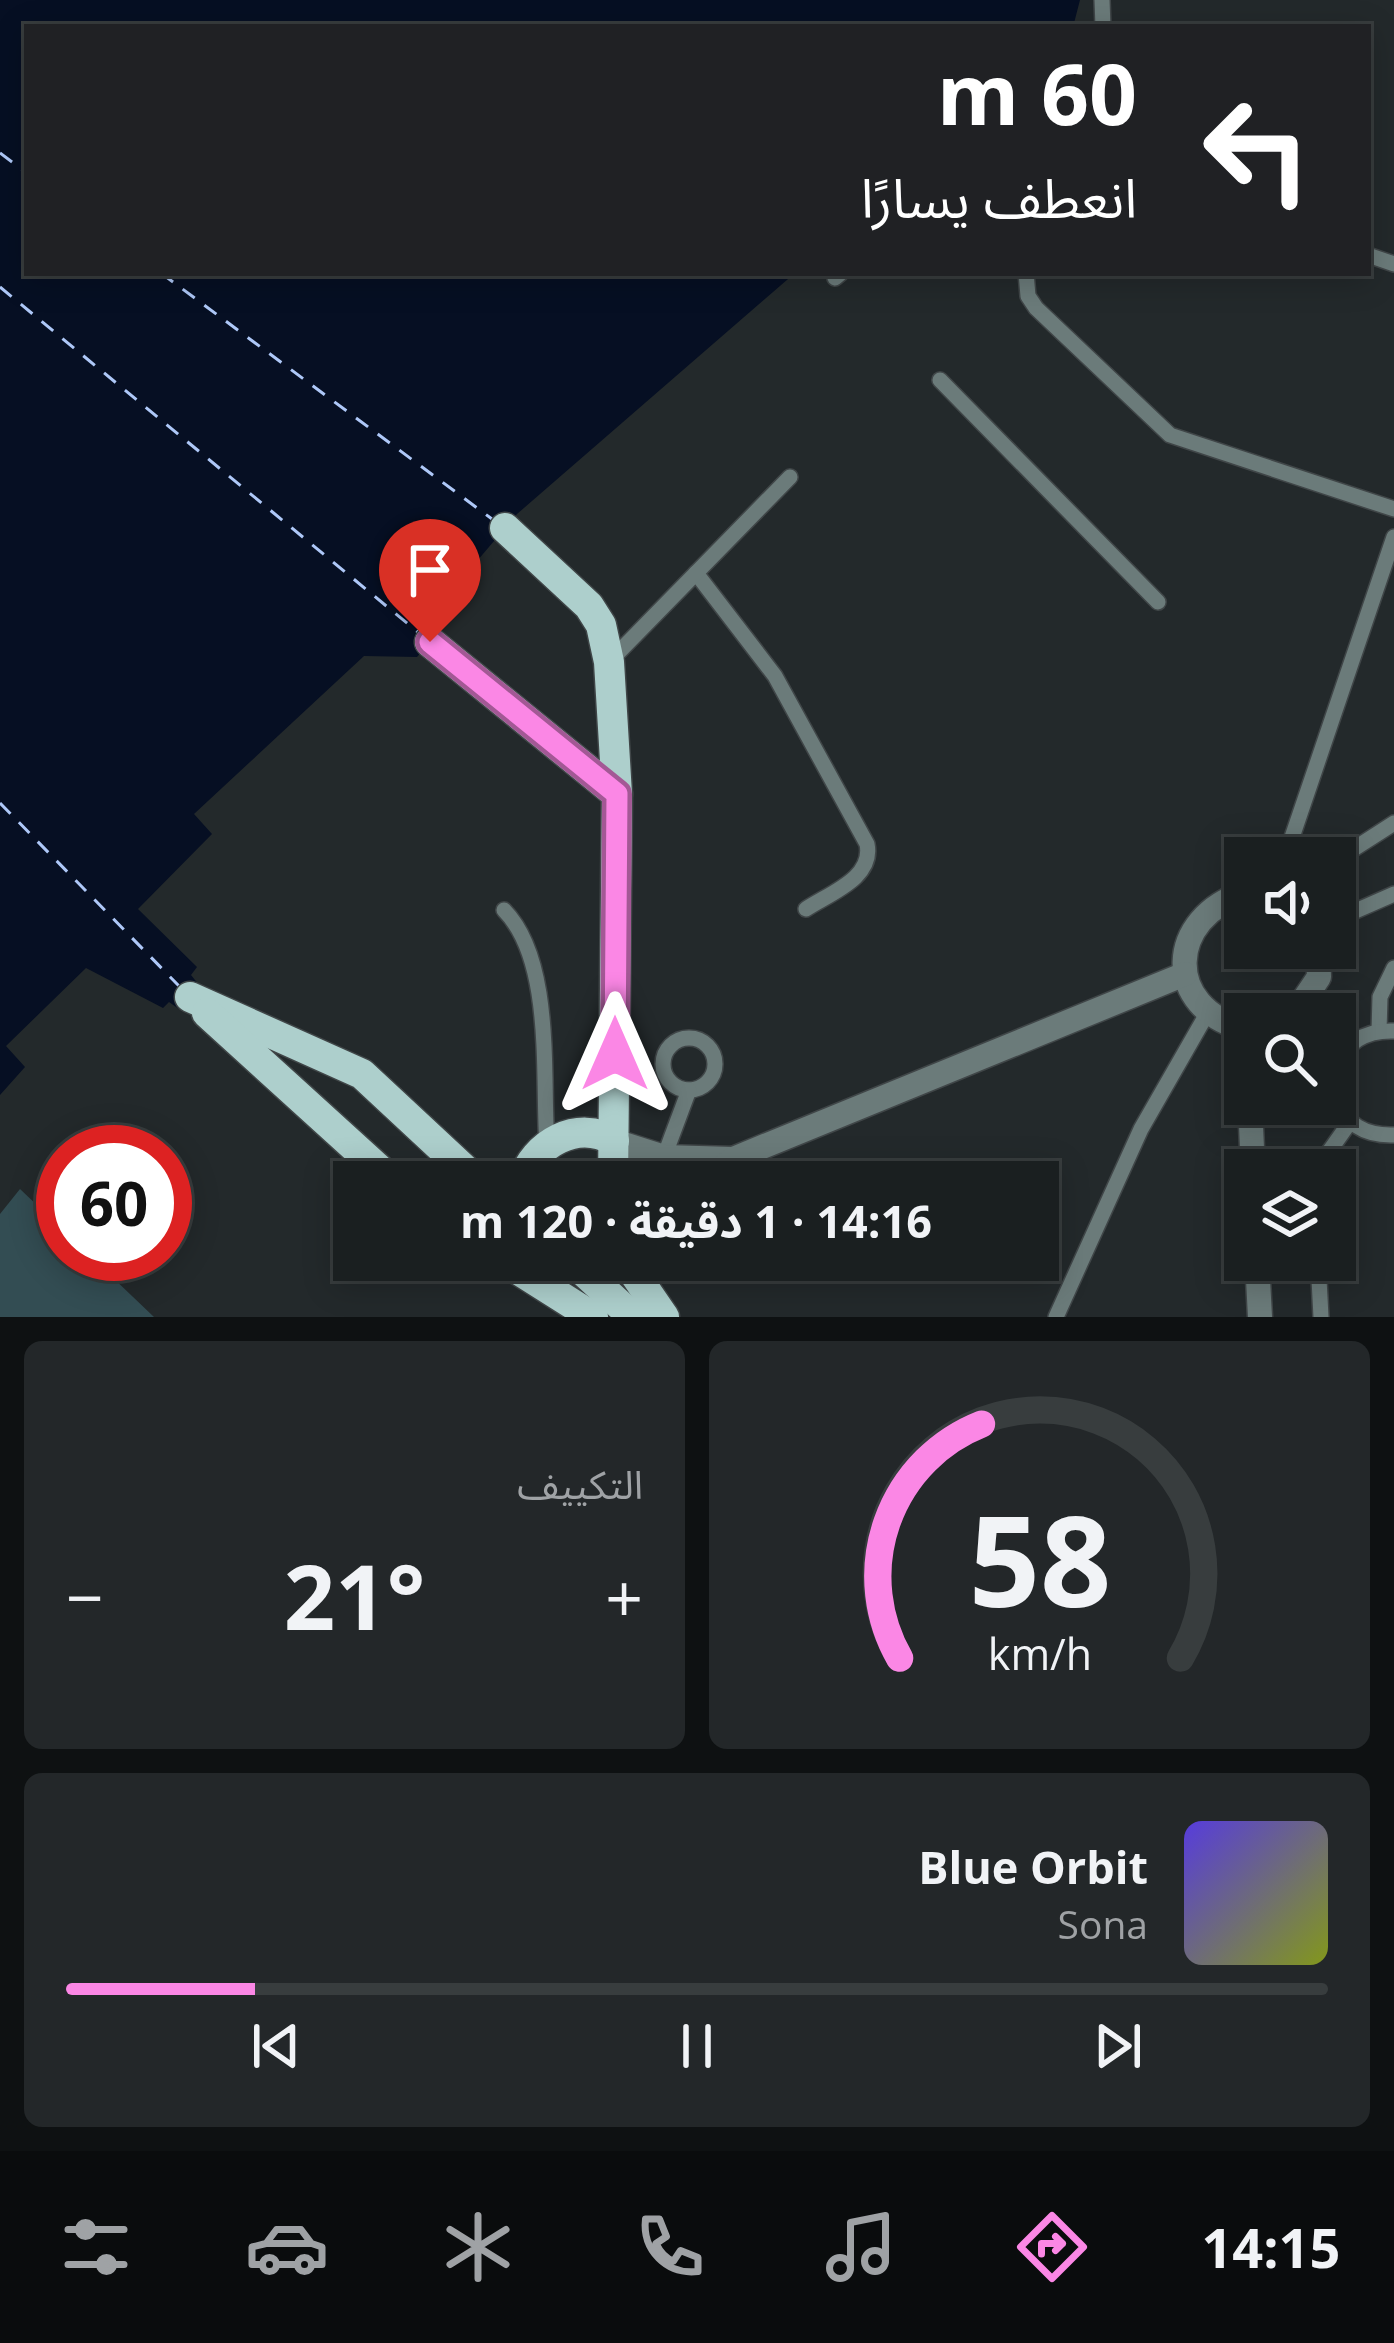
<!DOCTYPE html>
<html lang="ar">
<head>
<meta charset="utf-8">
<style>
  :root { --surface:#1a1f20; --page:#232729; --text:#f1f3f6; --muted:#9fa2a5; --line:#383d3e; --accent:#fb87e5 }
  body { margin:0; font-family:"Open Sans","Noto Sans Arabic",sans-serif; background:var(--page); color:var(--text); direction:rtl; height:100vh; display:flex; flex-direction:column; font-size:45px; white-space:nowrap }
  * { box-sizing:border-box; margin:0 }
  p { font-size:39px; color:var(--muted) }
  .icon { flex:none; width:66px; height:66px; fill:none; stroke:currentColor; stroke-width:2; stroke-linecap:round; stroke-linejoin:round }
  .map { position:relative; height:1317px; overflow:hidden; direction:ltr }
  .sheet { display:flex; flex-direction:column; gap:24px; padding:24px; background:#0e1112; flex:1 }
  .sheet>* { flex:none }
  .hud { position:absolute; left:24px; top:24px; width:1347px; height:252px; border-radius:0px; box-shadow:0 6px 30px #0003,0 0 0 3px var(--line); direction:rtl; background:#202124; color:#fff; overflow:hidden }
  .tools { position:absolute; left:1224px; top:837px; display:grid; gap:24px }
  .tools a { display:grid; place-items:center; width:132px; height:132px; border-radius:0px; background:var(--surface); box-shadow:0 6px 30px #0003,0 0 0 3px var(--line); font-size:60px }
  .speed { position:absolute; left:36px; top:1125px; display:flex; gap:24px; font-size:60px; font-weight:700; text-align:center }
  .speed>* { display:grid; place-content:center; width:156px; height:156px; border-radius:50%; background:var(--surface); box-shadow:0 6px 30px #0003,0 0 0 3px var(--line); line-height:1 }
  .speed .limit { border:18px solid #d22; background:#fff; color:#111 }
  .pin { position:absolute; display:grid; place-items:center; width:102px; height:102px; color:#fff; margin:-123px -51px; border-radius:50% 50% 50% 0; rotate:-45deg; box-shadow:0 0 12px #0007 }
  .pin .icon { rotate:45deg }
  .me { position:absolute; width:132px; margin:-66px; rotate:0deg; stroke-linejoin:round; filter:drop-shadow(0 0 9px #0008) }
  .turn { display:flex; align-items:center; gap:42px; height:252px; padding:0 36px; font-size:54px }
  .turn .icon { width:156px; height:156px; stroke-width:2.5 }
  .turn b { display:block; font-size:84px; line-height:102px }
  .big { font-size:90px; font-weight:700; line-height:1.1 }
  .sheet .tile { flex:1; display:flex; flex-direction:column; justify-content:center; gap:18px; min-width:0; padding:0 42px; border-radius:18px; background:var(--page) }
  .sheet .dial { align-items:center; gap:0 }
  .dial svg { height:312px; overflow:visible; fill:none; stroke:var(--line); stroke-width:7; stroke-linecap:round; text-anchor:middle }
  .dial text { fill:var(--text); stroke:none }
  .song { display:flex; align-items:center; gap:36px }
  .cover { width:144px; height:144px; border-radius:18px; background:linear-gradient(135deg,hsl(250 70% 55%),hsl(70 70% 35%)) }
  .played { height:12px; border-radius:6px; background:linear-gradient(90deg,var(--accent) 15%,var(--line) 15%) }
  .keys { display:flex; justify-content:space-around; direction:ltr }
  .heat { display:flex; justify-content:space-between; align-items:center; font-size:66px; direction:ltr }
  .sheet .tiles { flex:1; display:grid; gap:24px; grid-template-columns:1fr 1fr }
  .tile:last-child { grid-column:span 2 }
  .trip { position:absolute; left:333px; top:1161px; width:726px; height:120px; border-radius:0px; background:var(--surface); box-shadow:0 6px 30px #0003,0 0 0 3px var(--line); font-weight:700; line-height:120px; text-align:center; direction:rtl }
  .tab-bar { display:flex; height:192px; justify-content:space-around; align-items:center; background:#0a0c0d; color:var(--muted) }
  .tab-bar .icon { width:84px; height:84px }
  .tab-bar .on { color:var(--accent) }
  .tab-bar b { font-size:54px; color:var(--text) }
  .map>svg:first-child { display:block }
  .green { fill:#334d53 }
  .water { fill:#060f23 }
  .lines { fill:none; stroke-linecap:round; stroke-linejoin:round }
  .ferry { stroke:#aec8f8; stroke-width:3; stroke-dasharray:15 12; stroke-linecap:butt }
  .service-casing { stroke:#404648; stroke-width:18 }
  .minor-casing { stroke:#404648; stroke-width:27 }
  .primary-casing { stroke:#404648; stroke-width:33 }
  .service { stroke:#6b7b7a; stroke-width:15 }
  .minor { stroke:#6b7b7a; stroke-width:24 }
  .primary { stroke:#adcfcc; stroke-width:30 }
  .route-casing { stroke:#a35895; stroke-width:30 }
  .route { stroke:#fb87e5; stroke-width:21 }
</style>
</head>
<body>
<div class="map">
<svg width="1394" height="1317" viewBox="0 0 1394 1317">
  <rect width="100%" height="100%" fill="#23292b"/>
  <!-- green -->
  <polygon class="green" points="20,1189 63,1230 63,1254 88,1254 154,1317 0,1317 0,1214"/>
  <!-- water -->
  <polygon class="water" points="0,0 1080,0 1073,27 27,27 27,273 795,273 517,514 431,615 442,628 417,657 364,656 194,814 212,834 138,909 197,967 191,975 199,985 179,1009 169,1002 163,1008 86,968 6,1046 25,1067 0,1095"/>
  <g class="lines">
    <!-- ferry -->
    <g class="ferry">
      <polyline points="0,153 27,173"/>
      <polyline points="161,273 492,519"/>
      <polyline points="0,287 419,633"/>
      <polyline points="0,803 179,986"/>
    </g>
    <!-- service casing -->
    <g class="service-casing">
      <g id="service">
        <polyline points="1102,0 1103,27"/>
        <polyline points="1368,255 1394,264"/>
        <polyline points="1026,273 1028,296 1036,308 1170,435 1394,509"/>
        <polyline points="835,278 841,273"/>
        <polyline points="940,380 1158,602"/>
        <path d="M696 573 775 676 867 844C874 878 830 893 806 909"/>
        <polyline points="609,662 790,477"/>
        <polyline points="1285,858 1394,537"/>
        <polyline points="1335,861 1394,823"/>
        <path d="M504 910C554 961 542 1077 547 1147"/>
        <polyline points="1335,920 1394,894"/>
        <polyline points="1379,1031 1380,997 1394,968"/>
        <circle cx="689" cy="1064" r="26"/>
        <path d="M1335 1069C1346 1042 1365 1030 1394 1031"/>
        <path d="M1335 1098C1346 1125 1365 1136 1394 1135"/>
        <polyline points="664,1157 689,1090"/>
        <polyline points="1316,1170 1350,1122"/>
        <polyline points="1318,1260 1321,1317"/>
        <polyline points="1056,1317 1141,1129 1208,1012"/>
      </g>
    </g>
    <!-- minor casing -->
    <g class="minor-casing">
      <g id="minor">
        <path d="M1245 893C1167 917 1162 1008 1245 1029"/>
        <polyline points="1294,1014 1319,977 1318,948"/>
        <polyline points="1250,1104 1253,1170"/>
        <polyline points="614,1141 664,1157 733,1159"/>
        <polyline points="704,1182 733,1159 1185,974"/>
        <polyline points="1257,1260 1260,1317"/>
      </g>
    </g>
    <!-- primary casing -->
    <g class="primary-casing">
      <g id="primary">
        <polyline points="505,528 589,606 601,625 609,662 617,794 613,1182"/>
        <polyline points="430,642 617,794"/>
        <polyline points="190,997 362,1074 478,1182"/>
        <polyline points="207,1013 393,1182"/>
        <path d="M522 1182C534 1143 578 1119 614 1141"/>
        <polyline points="503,1260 593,1317"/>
        <polyline points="571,1260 633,1317"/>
        <polyline points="625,1260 664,1317"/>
      </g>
    </g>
    <!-- service -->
    <use href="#service" class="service"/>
    <!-- minor -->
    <use href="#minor" class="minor"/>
    <!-- primary -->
    <use href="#primary" class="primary"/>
  </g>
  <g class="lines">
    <!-- route casing -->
    <g class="route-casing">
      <polyline id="route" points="430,642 617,794 615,1054"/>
    </g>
    <!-- route -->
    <use href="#route" class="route"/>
  </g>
</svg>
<div class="tools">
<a><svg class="icon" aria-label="sound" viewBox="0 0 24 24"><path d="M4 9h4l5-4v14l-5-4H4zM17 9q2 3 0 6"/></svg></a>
<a><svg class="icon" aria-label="search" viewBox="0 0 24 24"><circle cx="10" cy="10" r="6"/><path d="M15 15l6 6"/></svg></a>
<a><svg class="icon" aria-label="layers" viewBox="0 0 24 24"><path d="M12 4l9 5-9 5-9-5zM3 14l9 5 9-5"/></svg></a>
</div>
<div class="speed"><div class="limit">60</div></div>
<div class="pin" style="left:430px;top:642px;background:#d93025"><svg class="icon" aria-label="arrive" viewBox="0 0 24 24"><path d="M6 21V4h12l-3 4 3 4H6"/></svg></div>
<svg class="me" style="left:615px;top:1054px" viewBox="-20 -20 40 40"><path d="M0-17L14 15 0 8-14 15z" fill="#fb87e5" stroke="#fff" stroke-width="4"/></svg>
<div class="trip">14:16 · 1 دقيقة · 120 m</div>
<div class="hud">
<div class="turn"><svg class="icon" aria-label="left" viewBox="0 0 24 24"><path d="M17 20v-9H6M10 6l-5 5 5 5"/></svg><div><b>60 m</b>انعطف يسارًا</div></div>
</div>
</div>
<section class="sheet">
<div class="tiles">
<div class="tile dial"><svg viewBox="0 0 100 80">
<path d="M14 69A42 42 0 1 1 86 69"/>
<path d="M14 69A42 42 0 0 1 35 9" stroke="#fb87e5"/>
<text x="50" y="56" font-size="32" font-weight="700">58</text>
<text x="50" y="72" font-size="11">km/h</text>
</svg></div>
<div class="tile"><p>التكييف</p>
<div class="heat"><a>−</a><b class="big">21°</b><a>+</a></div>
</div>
<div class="tile">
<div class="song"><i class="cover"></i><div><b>Blue Orbit</b><p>Sona</p></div></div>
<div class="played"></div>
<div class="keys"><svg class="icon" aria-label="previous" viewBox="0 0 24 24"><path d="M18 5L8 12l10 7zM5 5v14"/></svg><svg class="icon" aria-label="pause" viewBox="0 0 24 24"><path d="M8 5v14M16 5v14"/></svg><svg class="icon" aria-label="next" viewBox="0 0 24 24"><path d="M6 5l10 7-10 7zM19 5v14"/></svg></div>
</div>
</div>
</section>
<nav class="tab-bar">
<b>14:15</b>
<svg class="icon on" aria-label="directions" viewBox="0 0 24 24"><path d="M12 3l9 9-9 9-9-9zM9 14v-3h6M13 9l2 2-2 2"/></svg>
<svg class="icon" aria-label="music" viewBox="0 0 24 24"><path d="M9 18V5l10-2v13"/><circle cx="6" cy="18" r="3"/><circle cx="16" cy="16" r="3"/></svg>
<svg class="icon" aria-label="phone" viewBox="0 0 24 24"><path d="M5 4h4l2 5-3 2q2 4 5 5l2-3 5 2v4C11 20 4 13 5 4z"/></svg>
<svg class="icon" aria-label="climate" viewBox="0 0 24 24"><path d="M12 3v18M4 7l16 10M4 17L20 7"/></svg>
<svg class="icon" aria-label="car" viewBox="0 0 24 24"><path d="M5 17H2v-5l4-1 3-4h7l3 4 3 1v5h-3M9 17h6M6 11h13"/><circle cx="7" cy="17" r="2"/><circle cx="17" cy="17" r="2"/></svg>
<svg class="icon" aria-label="filters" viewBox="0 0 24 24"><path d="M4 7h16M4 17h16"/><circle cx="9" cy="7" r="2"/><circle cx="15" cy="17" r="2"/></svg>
</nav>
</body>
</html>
